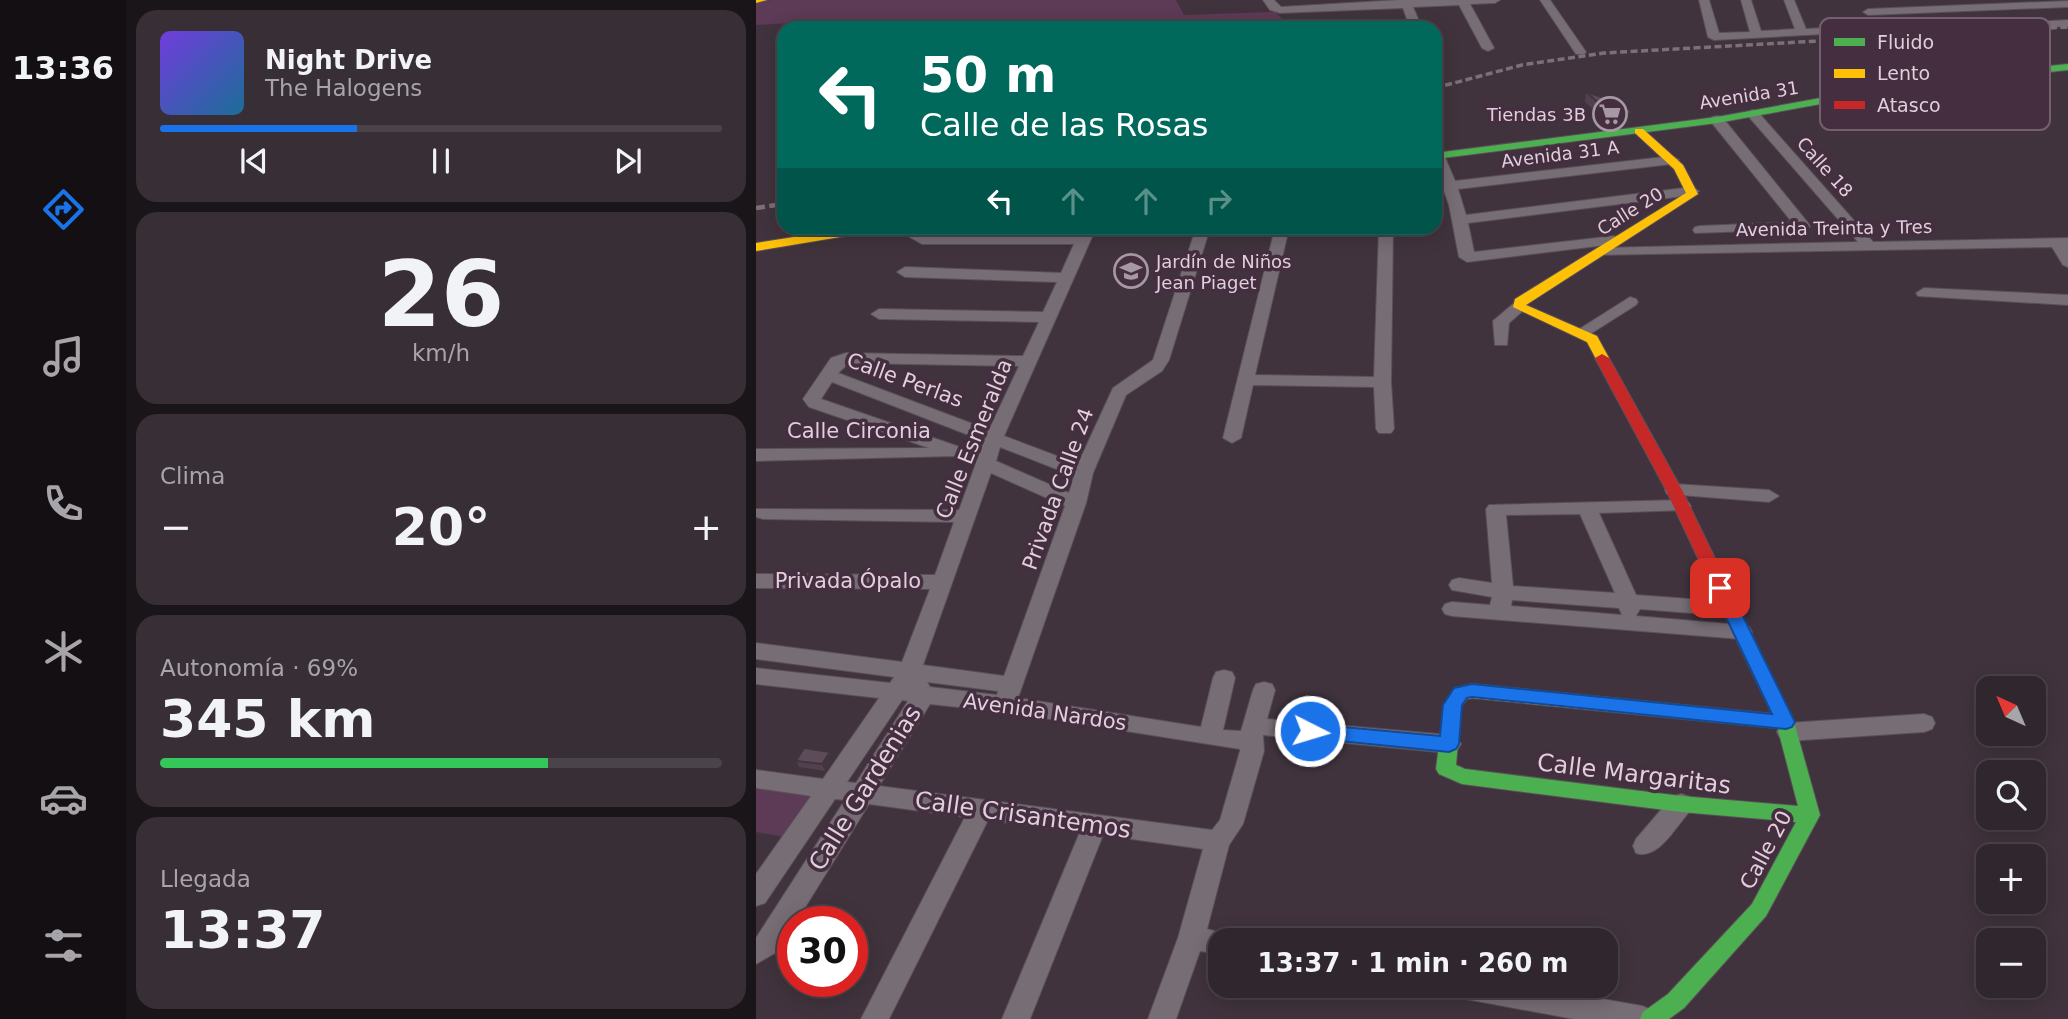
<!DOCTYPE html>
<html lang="es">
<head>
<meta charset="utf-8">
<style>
  :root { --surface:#30262e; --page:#382e36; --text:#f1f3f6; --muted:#a8a5aa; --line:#4b434a; --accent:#1a73e8 }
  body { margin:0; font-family:"DejaVu Sans",sans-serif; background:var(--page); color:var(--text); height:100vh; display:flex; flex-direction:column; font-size:26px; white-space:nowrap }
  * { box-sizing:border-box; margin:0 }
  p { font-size:23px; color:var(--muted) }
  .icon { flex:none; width:38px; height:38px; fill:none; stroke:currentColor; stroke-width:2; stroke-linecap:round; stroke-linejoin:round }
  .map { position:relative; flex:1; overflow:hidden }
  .details { display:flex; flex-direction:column; gap:10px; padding:10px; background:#1a1519; width:630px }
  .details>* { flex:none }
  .guide { position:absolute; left:21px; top:21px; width:665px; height:214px; border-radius:21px; box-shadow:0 4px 18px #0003,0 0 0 2px var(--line); background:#00695c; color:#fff; overflow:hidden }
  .needle { width:46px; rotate:316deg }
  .controls { position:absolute; left:1220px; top:676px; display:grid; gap:14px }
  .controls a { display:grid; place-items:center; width:70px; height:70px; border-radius:14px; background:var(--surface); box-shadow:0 4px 18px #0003,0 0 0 2px var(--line); font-size:35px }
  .speed { position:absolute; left:21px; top:906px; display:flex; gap:14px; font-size:35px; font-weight:700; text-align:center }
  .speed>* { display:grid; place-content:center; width:91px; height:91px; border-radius:50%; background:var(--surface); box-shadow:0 4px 18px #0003,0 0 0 2px var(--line); line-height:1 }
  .speed .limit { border:10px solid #d22; background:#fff; color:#111 }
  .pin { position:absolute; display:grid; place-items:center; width:60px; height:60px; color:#fff; margin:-30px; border-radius:14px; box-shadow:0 4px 10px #0006 }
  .me { position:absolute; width:77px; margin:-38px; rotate:95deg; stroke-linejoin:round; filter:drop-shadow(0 0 5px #0008) }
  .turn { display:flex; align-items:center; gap:24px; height:147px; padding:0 28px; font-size:32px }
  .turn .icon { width:91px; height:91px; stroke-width:2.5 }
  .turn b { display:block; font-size:49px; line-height:60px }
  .lanes { display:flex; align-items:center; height:66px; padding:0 28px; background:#0003; justify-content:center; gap:35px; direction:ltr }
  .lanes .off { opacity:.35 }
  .big { font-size:52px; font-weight:600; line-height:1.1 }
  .details .tile { flex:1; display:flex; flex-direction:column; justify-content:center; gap:10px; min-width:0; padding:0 24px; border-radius:21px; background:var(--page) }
  .details .dial { align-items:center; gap:0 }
  .dial b { font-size:91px; line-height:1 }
  .song { display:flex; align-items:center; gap:21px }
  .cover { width:84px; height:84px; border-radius:10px; background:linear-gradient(135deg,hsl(260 70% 55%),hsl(200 70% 35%)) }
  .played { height:7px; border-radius:4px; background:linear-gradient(90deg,var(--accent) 35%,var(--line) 35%) }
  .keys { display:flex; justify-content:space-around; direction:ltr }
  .heat { display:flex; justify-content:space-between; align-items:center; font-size:38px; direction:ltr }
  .charge { height:10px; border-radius:5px; background:linear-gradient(90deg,#34c759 69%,var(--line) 0) }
  .trip { position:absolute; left:452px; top:928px; width:410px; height:70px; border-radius:21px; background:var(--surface); box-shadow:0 4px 18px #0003,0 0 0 2px var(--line); font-weight:600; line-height:70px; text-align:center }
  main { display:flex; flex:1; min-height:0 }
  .dock { display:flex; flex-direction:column; width:126px; justify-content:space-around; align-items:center; background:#130f12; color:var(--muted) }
  .dock .icon { width:49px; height:49px }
  .dock .selected { color:var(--accent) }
  .dock b { font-size:32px; color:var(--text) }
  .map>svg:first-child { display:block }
  .green { fill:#5d3a55 }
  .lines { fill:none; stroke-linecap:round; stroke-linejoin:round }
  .street-casing { stroke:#5a4f58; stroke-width:2 }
  .fast-casing { stroke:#5a4f58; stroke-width:2 }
  .slow-casing { stroke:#5a4f58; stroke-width:2 }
  .jam-casing { stroke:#5a4f58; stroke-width:2 }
  .street { fill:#776e75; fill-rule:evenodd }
  .fast { fill:#4caf50; fill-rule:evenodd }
  .slow { fill:#ffc107; fill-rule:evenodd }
  .jam { fill:#c62828; fill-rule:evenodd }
  .rail-far1 { stroke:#7b7078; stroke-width:3.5; stroke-dasharray:7 3.5; stroke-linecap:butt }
  .rail { stroke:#7b7078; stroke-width:4.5; stroke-dasharray:9 4.5; stroke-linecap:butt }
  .wall { fill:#51404d }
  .shaded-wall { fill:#42343f }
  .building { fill:#5e4b5a; stroke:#42343f; stroke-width:2 }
  .route { fill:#1a73e8; stroke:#114b97; stroke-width:2 }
  .labels { text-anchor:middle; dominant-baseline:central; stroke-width:7; stroke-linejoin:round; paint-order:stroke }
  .far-street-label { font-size:18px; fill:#dfd0db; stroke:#452e40 }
  .far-poi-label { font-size:18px; fill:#dfd0db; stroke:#452e40; text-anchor:end }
  .street-label { font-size:21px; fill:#dfd0db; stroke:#452e40 }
  .near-street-label { font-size:24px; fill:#dfd0db; stroke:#452e40 }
  .key { fill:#452e40; stroke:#735f6e; stroke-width:2 }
  .key-label { font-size:19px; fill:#dfd0db }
</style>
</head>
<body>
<main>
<nav class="dock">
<b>13:36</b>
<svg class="icon selected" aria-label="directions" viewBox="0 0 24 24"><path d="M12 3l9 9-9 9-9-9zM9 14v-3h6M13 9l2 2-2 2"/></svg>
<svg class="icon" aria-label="music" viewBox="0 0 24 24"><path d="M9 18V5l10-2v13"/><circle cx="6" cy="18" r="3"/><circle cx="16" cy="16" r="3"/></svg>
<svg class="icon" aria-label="phone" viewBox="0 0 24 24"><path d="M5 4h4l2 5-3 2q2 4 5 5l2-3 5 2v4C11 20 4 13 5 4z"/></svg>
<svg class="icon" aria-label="climate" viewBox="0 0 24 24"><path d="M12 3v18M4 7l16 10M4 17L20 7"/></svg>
<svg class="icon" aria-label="car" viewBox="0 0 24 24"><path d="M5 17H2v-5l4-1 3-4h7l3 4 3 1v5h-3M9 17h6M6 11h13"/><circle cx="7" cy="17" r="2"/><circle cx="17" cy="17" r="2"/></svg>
<svg class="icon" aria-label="filters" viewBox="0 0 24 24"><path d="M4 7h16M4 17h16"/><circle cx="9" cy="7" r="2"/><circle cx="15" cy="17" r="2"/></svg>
</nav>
<section class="details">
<div class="tile">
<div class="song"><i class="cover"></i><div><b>Night Drive</b><p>The Halogens</p></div></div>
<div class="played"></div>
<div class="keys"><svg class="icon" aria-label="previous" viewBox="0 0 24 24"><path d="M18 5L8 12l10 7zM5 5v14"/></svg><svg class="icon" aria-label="pause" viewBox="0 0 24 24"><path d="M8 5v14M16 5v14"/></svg><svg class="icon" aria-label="next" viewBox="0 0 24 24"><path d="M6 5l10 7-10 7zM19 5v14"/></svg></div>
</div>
<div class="tile dial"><b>26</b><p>km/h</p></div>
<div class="tile"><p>Clima</p>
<div class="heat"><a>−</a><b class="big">20°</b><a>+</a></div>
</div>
<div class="tile"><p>Autonomía · 69%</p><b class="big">345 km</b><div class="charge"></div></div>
<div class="tile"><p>Llegada</p><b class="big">13:37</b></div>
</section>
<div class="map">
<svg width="1312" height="1019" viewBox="0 0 1312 1019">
  <rect width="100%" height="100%" fill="#40333d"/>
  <!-- green -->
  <g class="green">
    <polygon points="17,0 420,0 428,15 519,12 535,28 103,28 98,19 0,25 0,1"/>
    <polygon points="0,783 58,792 28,837 0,832"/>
  </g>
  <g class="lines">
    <!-- street casing -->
    <g class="street-casing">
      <g id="street">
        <polygon points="507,0 518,0 525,7 644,0 744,0 739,3 714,4 738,48 732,51 726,48 703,5 657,7 666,28 654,28 647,8 524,13 514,10"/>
        <polygon points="784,0 794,0 830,52 828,54 820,54"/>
        <polygon points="943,0 953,0 963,33 994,32 985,0 995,0 1005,31 1039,29 1028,0 1038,0 1050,29 1196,21 1224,25 1312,20 1312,26 1236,31 1290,66 1290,72 1286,73 1221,31 1196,27 958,40 952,37"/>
        <polygon points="1312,1 1312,7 1112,15 1107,12 1112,9"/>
        <polygon points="997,110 1001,111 1117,242 1312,238 1312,267 1307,265 1296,247 839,255 837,252 844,248 1102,242 993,117 993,111"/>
        <polygon points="961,116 966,117 1052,223 1054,226 1052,229 939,233 937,230 939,227 944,226 1036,222 956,123 956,117"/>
        <polygon points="679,151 688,155 699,181 916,156 923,160 916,164 702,189 710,215 936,187 943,191 936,195 712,223 718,252 858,236 865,240 858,244 711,262 703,257 693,205 679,165"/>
        <path d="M153 228H167L165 233 169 236H322L326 228H340L248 436 322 464 357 388 397 360 440 228H454L413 360 406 371 370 395 337 473 330 503 262 698 445 727 457 678 460 672 468 670 476 672 479 678 467 730 485 731 497 690 500 684 508 682 516 684 519 690 511 719 693 735 701 738 705 744 701 750 693 753 507 735 508 751 487 824 473 845 451 929 473 935 476 940H464V954L444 951 420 1019H392L422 938 447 849 347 835 274 1019H246L324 832 232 820 133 1019H105L209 817 113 804 40 922H37V927L21 952 0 964V938L89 800 79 799 9 903 0 906V874L55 796 0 788V770L67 779 123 698 0 684V668L134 683 138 677 0 659V643L146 662 174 589 0 588V574L179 575 198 522 7 519 0 517V509L203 510 219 466 198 456 0 461V449L173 448 53 407 47 399 75 358 90 353 267 356 283 322 123 319 115 314 123 309 287 312 301 282 149 277 141 272 149 267 305 273 318 244H166L150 235ZM93 363 263 366 233 430 82 373ZM76 382 228 441 224 454 65 399ZM244 447 318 476 313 493 240 461ZM235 473 309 506 248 676 167 665ZM171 682 242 691 241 695 174 687ZM146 700 152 701 100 783 91 782ZM174 704 249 712 484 749V751L464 820 456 830 123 786Z"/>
        <polygon points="519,228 533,228 499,375 618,377 623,228 637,228 635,382 638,429 635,433 623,433 620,429 618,387 497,385 485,438 476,443 467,438"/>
        <polygon points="1168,288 1312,295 1312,305 1162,296 1160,293"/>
        <polygon points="874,297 880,299 882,302 880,305 831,336 825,338 817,333"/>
        <polygon points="763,302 771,307 753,323 751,345 739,345 737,321 757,304"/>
        <polygon points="918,484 1013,490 1023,496 1013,502 911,494 909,490"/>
        <path d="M925 500 932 502 935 506 932 510 843 513 880 595 974 602 981 604 984 609 981 614 974 616 884 609 880 616 985 625 993 627 996 632 993 637 985 639 696 616 689 614 686 609 689 604 696 602 734 605 736 597 696 590 693 585 696 580 703 578 736 583 730 509 733 505ZM824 514 859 593 757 586 750 515ZM756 600 863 608 866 615 755 606Z"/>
        <polygon points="1168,714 1176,717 1179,723 1176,729 1168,732 1032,741 1024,738 1021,732 1024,726 1032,723"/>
        <path d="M925 794 934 797 937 804 934 811C920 826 902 861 880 853L877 846 880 839 916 797Z"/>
        <polygon points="686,985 768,985 886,1006 896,1010 900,1019 818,1019 699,997 689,994"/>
      </g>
    </g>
    <!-- fast casing -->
    <g class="fast-casing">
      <g id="fast">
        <polygon points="1312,64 1312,70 1169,85 961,123 679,159 679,153 961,117 1169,79"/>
        <polygon points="987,629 993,631 996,635 1038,722 1064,815 1010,916 928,1008 913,1019 884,1019 887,1012 912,994 996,904 1040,822 925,812 706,784 683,774 680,769 686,720 688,715 695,713 702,715 704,720 700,765 709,769 925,796 1042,806 1020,722 978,635 981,631"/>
      </g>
    </g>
    <!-- slow casing -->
    <g class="slow-casing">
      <g id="slow">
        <polygon points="0,0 11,0 0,3"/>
        <polygon points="879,129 887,129 927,165 942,194 770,305 841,336 853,358 846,362 841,361 831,342 757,307 759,299 930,193 918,169 879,133"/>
        <polygon points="95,228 120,228 114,232 0,251 0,243"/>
        <polygon points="716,684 1029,715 1036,717 1038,722 1036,727 1029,729 716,698 711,699 706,705 702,725 695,727 688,725 686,720 688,704 699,688"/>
      </g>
    </g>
    <!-- jam casing -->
    <g class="jam-casing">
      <polygon id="jam" points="846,354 853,358 926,490 996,635 993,639 981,639 978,635 910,490 839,358"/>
    </g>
    <!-- street -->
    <use href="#street" class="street"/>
    <!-- fast -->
    <use href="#fast" class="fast"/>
    <!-- slow -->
    <use href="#slow" class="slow"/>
    <!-- jam -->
    <use href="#jam" class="jam"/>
    <!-- rail-far1 -->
    <polyline class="rail-far1" points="679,88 766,65 848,53 1312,27"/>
    <!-- rail -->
    <polyline class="rail" points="0,208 28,204"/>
  </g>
  <!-- wall -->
  <g class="wall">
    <polygon points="830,92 876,123 857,126 829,102"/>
    <polygon points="77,758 69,771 43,767 40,761"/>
  </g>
  <!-- shaded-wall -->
  <g class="shaded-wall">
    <polygon points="877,113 876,123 857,126 858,116"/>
    <polygon points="74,752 77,758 69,771 66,764"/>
  </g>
  <!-- building -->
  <g class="building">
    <polygon points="830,92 865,103 877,113 858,116"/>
    <polygon points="48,748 74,752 66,764 40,761"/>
  </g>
  <!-- route -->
  <polygon class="route" points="964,583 973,588 1039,722 1036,727 1030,729 716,697 711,698 706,705 703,744 700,749 693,752 554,738 547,736 545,731 547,726 554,724 684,736 687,705 698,688 716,684 1016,714 956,588"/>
  <!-- icons -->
  <defs>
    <g id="supermarket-ring" transform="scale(1.75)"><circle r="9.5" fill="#452e40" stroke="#a799a4" stroke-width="1.5"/><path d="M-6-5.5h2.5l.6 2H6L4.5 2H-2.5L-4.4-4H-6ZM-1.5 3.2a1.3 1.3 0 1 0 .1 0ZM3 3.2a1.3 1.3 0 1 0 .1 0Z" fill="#a799a4"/></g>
    <g id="school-ring" transform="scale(1.75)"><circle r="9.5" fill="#452e40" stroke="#a799a4" stroke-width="1.5"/><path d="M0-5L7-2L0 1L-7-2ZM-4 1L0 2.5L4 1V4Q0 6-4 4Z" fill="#a799a4"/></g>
  </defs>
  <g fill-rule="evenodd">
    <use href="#supermarket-ring" x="854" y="114"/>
    <use href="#school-ring" x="375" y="271"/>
  </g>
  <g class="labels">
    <!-- far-street labels -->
    <g class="far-street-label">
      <text transform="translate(993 95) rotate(-9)">Avenida 31</text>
      <text transform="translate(804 154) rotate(-7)">Avenida 31 A</text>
      <text transform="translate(1069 167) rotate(48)">Calle 18</text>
      <text transform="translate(874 211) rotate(-32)">Calle 20</text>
      <text transform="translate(1078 228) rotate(-1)">Avenida Treinta y Tres</text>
    </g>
    <!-- far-poi labels -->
    <g class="far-poi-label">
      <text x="830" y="114">Tiendas 3B</text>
      <text x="400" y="261" text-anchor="start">Jardín de Niños<tspan x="400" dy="21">Jean Piaget</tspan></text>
    </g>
    <!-- street labels -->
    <g class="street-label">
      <text transform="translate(149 380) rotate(20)">Calle Perlas</text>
      <text x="103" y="431">Calle Circonia</text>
      <text transform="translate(218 439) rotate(-68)">Calle Esmeralda</text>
      <text transform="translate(302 489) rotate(-70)">Privada Calle 24</text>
      <text x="92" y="581">Privada Ópalo</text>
      <text transform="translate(289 712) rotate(8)">Avenida Nardos</text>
      <text transform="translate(1010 850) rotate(-62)">Calle 20</text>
    </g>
    <!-- near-street labels -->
    <g class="near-street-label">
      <text transform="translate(878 774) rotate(7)">Calle Margaritas</text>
      <text transform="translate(109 788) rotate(-58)">Calle Gardenias</text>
      <text transform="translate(267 815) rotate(8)">Calle Crisantemos</text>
    </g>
  </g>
  <!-- legend -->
  <rect x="1064" y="18" width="230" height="112" rx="10" class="key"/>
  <rect x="1078" y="38" width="31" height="8" fill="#4caf50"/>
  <rect x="1078" y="69" width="31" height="9" fill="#ffc107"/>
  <rect x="1078" y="101" width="31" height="8" fill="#c62828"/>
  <g class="key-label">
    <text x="1121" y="49">Fluido</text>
    <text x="1121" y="80">Lento</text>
    <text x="1121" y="112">Atasco</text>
  </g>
</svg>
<div class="controls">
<a><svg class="needle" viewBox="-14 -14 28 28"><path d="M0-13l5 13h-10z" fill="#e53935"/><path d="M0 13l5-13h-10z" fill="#a8a5aa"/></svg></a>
<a><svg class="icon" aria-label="search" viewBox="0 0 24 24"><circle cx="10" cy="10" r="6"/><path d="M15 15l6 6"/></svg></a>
<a>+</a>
<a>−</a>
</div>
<div class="speed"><div class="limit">30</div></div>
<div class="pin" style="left:964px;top:588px;background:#d93025"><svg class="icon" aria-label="arrive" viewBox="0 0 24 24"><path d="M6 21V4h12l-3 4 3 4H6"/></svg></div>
<svg class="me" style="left:554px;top:731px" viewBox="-20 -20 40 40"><circle r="17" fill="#1a73e8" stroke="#fff" stroke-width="3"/><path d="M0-11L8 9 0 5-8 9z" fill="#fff"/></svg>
<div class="trip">13:37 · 1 min · 260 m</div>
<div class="guide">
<div class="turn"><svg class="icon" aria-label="left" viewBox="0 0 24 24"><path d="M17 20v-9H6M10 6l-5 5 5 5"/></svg><div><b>50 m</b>Calle de las Rosas</div></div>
<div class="lanes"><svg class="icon" aria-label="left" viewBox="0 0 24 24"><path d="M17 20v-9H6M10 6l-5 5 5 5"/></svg><svg class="icon off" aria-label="ahead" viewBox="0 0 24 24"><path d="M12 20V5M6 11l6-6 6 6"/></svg><svg class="icon off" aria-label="ahead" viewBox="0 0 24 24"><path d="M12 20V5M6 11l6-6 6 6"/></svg><svg class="icon off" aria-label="right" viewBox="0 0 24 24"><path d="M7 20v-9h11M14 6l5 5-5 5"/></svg></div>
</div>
</div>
</main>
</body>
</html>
